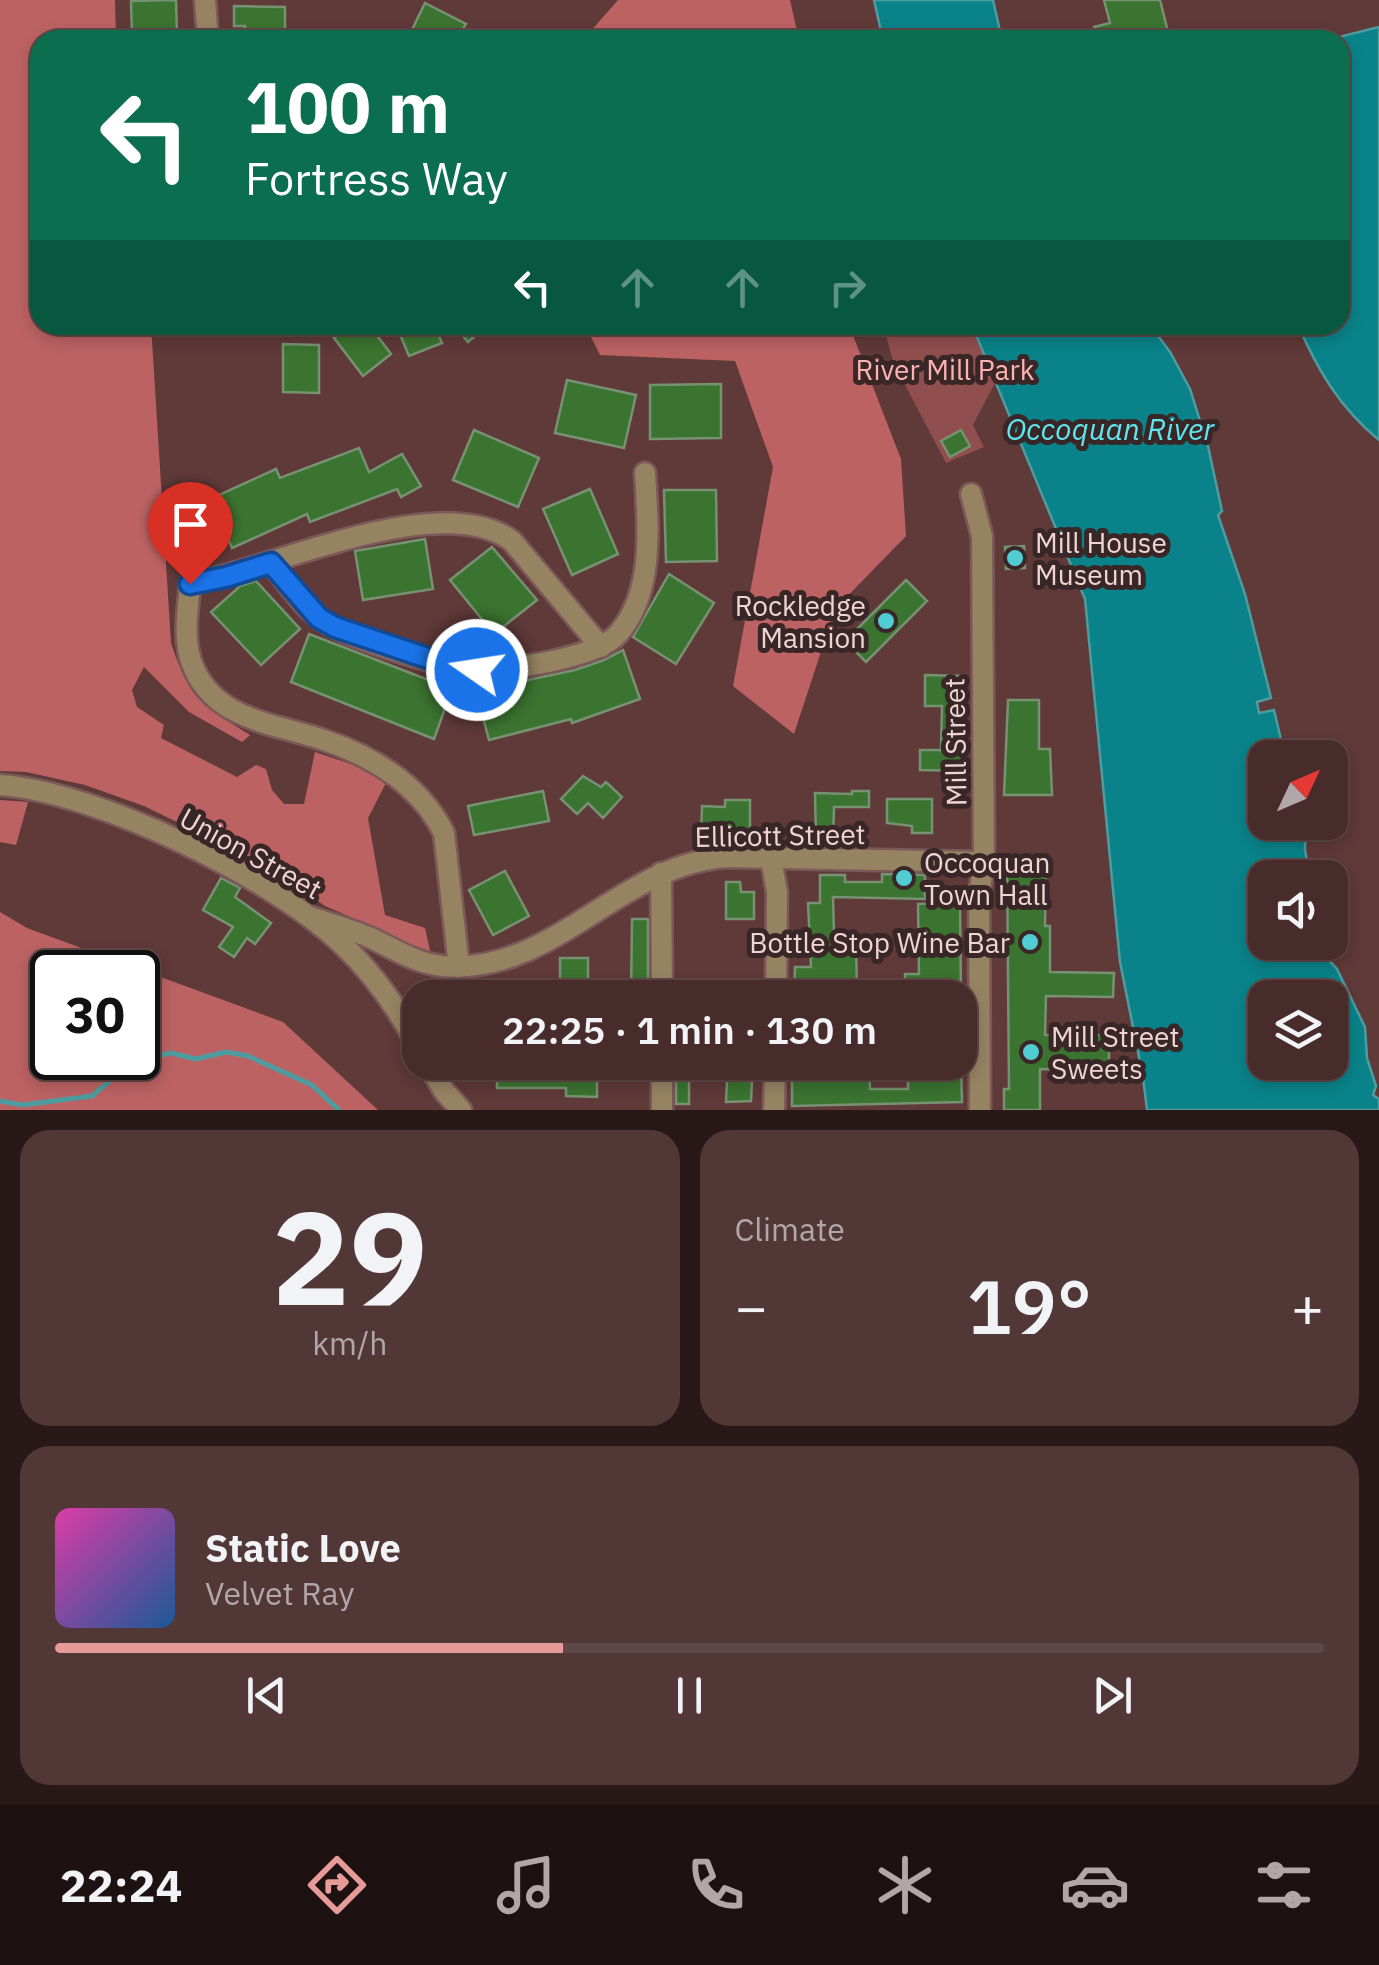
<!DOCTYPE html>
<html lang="en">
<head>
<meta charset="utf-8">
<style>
  :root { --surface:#482b2b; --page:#523737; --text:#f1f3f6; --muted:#b1a7a9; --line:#604747; --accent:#e69b98 }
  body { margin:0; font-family:"IBM Plex Sans",sans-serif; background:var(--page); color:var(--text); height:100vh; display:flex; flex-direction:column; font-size:38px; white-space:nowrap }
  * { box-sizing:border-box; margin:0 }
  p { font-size:32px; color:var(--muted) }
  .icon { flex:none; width:55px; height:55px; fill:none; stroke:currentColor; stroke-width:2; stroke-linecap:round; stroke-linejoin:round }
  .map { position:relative; height:1110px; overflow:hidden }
  .side { display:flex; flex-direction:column; gap:20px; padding:20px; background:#281818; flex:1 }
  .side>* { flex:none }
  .guide { position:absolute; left:30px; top:30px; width:1320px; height:305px; border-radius:30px; box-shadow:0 5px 15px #0003,0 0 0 2px var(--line); background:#0b6e4f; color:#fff; overflow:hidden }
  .needle { width:65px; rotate:46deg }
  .controls { position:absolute; left:1248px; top:740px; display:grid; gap:20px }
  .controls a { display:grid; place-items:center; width:100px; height:100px; border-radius:20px; background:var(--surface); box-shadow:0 5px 15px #0003,0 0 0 2px var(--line); font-size:50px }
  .speed { position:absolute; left:30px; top:950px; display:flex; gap:20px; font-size:50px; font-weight:700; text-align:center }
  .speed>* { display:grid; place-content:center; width:130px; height:130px; border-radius:50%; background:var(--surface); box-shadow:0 5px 15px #0003,0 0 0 2px var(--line); line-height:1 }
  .speed .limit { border:5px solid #111; border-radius:15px; background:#fff; color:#111 }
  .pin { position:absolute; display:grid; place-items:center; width:85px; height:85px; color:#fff; margin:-102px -42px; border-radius:50% 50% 50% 0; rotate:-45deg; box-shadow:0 0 10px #0007 }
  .pin .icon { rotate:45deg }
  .me { position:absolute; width:110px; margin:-55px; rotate:283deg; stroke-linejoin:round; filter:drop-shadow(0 0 8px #0008) }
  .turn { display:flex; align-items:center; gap:35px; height:210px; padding:0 50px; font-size:45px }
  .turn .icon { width:130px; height:130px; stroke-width:2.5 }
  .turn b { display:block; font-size:70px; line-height:85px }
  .lanes { display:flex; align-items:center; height:95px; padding:0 50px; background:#0003; justify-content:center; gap:50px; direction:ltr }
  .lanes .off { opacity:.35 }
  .big { font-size:75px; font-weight:600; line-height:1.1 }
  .side .card { flex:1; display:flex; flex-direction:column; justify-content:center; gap:15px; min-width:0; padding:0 35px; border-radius:30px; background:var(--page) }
  .side .dial { align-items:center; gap:0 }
  .dial b { font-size:130px; line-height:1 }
  .song { display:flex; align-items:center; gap:30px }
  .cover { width:120px; height:120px; border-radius:15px; background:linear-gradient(135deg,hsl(320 70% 55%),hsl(210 70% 35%)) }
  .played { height:10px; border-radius:5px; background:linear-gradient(90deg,var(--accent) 40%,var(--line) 40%) }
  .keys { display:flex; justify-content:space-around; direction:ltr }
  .heat { display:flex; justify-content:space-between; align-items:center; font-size:55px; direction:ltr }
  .side .tiles { flex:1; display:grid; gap:20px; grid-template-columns:1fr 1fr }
  .card:last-child { grid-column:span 2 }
  .trip { position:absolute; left:402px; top:980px; width:575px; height:100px; border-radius:30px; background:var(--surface); box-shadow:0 5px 15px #0003,0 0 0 2px var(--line); font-weight:600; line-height:100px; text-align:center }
  .dock { display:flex; height:160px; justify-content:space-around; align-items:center; background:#1d1111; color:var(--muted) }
  .dock .icon { width:70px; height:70px }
  .dock .active { color:var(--accent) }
  .dock b { font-size:45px; color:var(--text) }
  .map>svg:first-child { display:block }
  .green { fill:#914e4e }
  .forest { fill:#bc6263; fill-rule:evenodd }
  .water { fill:#098389; stroke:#4e9ca0; stroke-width:2.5; fill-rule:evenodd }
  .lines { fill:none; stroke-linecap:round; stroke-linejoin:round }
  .stream { stroke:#4e9ca0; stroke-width:5 }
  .building { fill:#3b7330; stroke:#779272; stroke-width:2.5 }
  .minor-casing { stroke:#7c5858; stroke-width:25 }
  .minor { stroke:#968362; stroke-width:20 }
  .route-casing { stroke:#114b97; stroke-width:25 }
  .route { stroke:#1a73e8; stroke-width:18 }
  .poi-dot { fill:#51ccd3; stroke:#392626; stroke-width:4 }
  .labels { text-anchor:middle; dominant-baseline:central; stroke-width:10; stroke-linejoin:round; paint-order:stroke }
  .park-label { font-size:28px; fill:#fdb3b1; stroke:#392626 }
  .poi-label { font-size:28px; fill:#eed5d4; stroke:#392626; text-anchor:start }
  .street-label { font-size:28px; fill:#eed5d4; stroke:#392626 }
  .water-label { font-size:30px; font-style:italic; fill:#5fe6ee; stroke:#392626 }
</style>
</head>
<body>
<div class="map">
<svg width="1379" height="1110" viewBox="0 0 1379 1110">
  <rect width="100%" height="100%" fill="#603939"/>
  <!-- green -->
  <polygon class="green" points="883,325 972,325 997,379 973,425 984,447 946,463 894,364"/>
  <!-- forest -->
  <g class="forest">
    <path d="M0 0H115L116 40H40V325H151L171 643C191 702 200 703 250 735L242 742 189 712 144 667 132 690 137 707 164 725 161 738 237 777 256 765 266 769 272 790 284 804H304L315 752 354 765 387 781 368 818 385 915 425 928 430 951H416L385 932 325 906 268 866 144 806 85 785 26 772 0 771Z"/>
    <polygon points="618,0 790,0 799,40 583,40"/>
    <polygon points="585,325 849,325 901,459 906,536 835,609 794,734 733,686 773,467 735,361 600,355"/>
    <polygon points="0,800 28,802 16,845 0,842"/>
    <path d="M0 912 27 928 283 1022 378 1110H0ZM138 972V1058H52V972Z"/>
  </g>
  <!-- water -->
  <g class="water">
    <polygon points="874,0 993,0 1002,40 883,40"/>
    <path d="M1379 27V440C1340 408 1318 371 1298 325H1340V40H1327Z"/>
    <path d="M972 325H1150L1170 352 1190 389 1208 446 1222 511 1218 515 1245 594 1271 698 1257 702 1259 713 1274 710 1285 757 1265 758V822L1306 823 1305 850 1310 877 1265 878V942L1321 943 1326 957 1337 969 1365 1027 1367 1058 1376 1086 1373 1095 1379 1099V1110H1147L1143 1077 1120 962 1085 599ZM1265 998H1330V1062H1265Z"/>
  </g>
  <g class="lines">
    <!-- stream -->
    <polyline class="stream" points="0,1101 23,1105 92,1096 118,1074 157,1056 171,1053 196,1059 226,1052 248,1056 312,1085 339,1110"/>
  </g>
  <!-- building -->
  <g class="building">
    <polygon points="176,0 177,35 132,36 131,1"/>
    <polygon points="1104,0 1160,0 1170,40 1097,40 1094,27 1110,23"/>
    <polygon points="425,3 466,24 462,30 482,40 417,40 409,36"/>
    <polygon points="234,6 285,7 285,38 245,38 245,26 234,26"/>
    <polygon points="350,325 369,325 391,354 363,376 334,338"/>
    <polygon points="396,325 434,325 442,343 409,356"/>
    <polygon points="454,325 488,325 468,342"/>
    <polygon points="283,344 319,345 319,393 283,392"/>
    <polygon points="567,380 636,395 624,448 555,433"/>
    <polygon points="721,384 721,438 650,439 650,385"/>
    <polygon points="474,430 539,458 518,507 453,480"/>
    <polygon points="961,430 970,446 950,457 941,441"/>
    <polygon points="359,448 369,472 402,454 421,486 401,497 397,489 310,522 307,514 232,548 210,499 276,469 280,478"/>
    <polygon points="590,489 618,554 572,575 543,509"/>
    <polygon points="664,490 716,490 717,561 666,562"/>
    <polygon points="425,539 433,589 363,600 355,551"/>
    <polygon points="1024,546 1025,568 1006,569 1005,547"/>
    <polygon points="492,547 537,600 494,634 450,580"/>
    <polygon points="669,574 714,603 676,664 633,637"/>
    <polygon points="906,580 927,601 866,662 845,641"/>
    <polygon points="256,581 300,629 261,665 211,612 240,586"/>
    <polygon points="309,634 452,689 434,739 291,682"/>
    <polygon points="623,650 640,699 572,723 571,719 489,740 476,691 575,670 604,660"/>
    <polygon points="925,675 963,676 961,771 920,770 920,750 941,750 942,706 925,706"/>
    <polygon points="1008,700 1039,700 1039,749 1050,749 1052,795 1004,795"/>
    <polygon points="583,776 601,787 606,782 622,797 603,818 588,803 577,814 561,799"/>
    <polygon points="543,791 549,821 474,835 468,806"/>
    <polygon points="852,791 869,791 869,807 834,807 833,840 816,839 815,793 852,794"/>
    <polygon points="887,799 932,799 932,833 912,833 912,826 887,823"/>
    <polygon points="725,800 750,800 750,838 701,838 702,806 725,807"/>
    <polygon points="1007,859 1046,860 1045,926 1050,926 1050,972 1114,973 1113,997 1046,996 1045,1035 1109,1035 1109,1070 1040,1069 1040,1110 1004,1110 1004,1089 1009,1089"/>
    <polygon points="505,871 529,916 493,935 469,890"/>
    <polygon points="882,874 925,875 925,899 833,897 834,934 850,934 850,939 856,939 857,998 807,998 807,995 794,994 795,967 811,967 808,903 820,903 820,875 845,875 845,882 882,882"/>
    <polygon points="221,878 240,888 235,897 271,923 255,944 247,938 234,957 219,947 233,927 203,910"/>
    <polygon points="726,882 740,882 741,892 754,892 754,919 726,919"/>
    <polygon points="960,903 961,998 909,995 905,993 905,974 919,974 918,904"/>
    <polygon points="632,919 648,919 648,998 631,998"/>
    <rect x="560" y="958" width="28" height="40"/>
    <polygon points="497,1062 597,1062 597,1097 566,1096 566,1088 497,1088"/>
    <polygon points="832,1062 869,1062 870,1089 908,1089 908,1072 916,1071 916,1062 961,1062 962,1102 792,1106 792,1079 831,1079"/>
    <rect x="676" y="1070" width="13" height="34"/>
    <polygon points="727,1080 752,1081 751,1101 726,1102"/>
  </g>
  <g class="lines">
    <!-- minor casing -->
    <g class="minor-casing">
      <g id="minor">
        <polyline points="205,0 208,40"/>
        <polyline points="971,494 982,536 984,862 979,895 980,1110"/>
        <path d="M271 563C286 582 302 606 322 620 348 638 441 667 473 669 505 672 597 658 618 634 655 592 648 525 645 473"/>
        <path d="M0 785C98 792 272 877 343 945 376 976 399 1010 420 1050"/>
        <polyline points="771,859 777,892 776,998"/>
        <polyline points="661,873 662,998"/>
        <path d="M313 918C333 924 352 930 371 938 394 949 416 963 442 966 554 976 621 862 729 857L984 862"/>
        <path d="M459 967 444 833C420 785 374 757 324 740 273 723 211 720 191 661 183 636 188 609 190 584 272 569 441 488 512 541L601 647"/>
        <polyline points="427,1062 444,1091 461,1110"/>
        <polyline points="662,1062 662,1110"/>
        <polyline points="774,1110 775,1062"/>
      </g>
    </g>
    <!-- minor -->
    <use href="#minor" class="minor"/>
  </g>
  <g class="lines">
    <!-- route casing -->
    <g class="route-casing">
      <polyline id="route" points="190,584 226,577 271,563 319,618 335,627 457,668 477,670"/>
    </g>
    <!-- route -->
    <use href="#route" class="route"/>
  </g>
  <!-- markers -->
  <g class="poi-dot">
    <circle cx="1015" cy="558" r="10"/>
    <circle cx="886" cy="621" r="10"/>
    <circle cx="904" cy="878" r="10"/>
    <circle cx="1030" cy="942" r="10"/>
    <circle cx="1031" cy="1052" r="10"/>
  </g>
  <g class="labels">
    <!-- park labels -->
    <g class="park-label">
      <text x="945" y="369">River Mill Park</text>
    </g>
    <!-- poi labels -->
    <g class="poi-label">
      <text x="1035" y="542">Mill House<tspan x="1035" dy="32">Museum</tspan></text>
      <text x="866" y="605" text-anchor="end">Rockledge<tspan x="866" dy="32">Mansion</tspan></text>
      <text x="924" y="862">Occoquan<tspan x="924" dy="32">Town Hall</tspan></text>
      <text x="1010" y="942" text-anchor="end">Bottle Stop Wine Bar</text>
      <text x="1051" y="1036">Mill Street<tspan x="1051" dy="32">Sweets</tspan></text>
    </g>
    <!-- street labels -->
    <g class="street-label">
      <text transform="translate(955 742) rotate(-91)">Mill Street</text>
      <text transform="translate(780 835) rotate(-1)">Ellicott Street</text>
      <text transform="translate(251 853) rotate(29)">Union Street</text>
    </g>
    <!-- water labels -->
    <g class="water-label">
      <text x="1110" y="428">Occoquan River</text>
    </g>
  </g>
</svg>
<div class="controls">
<a><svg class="needle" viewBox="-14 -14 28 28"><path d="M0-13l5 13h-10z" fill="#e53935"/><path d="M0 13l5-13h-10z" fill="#b1a7a9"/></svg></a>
<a><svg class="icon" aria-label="sound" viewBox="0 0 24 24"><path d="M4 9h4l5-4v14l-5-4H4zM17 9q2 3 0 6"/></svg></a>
<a><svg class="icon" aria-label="layers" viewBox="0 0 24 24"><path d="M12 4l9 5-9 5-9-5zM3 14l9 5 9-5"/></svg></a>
</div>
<div class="speed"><div class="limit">30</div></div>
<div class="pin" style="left:190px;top:584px;background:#d93025"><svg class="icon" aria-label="arrive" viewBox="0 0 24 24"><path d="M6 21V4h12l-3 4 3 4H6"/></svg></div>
<svg class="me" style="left:477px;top:670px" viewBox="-20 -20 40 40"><circle r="17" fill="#1a73e8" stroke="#fff" stroke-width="3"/><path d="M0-11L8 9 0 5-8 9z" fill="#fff"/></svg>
<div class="trip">22:25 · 1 min · 130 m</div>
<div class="guide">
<div class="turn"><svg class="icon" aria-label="left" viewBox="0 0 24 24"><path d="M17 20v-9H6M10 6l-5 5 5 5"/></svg><div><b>100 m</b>Fortress Way</div></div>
<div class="lanes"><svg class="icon" aria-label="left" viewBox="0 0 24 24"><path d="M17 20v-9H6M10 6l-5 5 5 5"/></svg><svg class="icon off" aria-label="ahead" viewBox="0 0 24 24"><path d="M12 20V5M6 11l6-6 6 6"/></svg><svg class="icon off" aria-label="ahead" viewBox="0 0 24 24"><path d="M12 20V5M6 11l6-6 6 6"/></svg><svg class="icon off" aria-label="right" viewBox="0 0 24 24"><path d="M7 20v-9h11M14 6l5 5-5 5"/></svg></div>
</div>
</div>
<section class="side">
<div class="tiles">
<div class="card dial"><b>29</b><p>km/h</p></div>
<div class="card"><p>Climate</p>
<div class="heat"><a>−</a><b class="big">19°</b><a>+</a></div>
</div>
<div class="card">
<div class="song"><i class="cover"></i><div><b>Static Love</b><p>Velvet Ray</p></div></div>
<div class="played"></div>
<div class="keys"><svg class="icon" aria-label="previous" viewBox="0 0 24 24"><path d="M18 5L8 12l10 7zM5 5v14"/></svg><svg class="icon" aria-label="pause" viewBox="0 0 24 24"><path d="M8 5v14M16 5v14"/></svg><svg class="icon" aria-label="next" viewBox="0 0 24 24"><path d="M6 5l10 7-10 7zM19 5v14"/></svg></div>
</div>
</div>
</section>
<nav class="dock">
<b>22:24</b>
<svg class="icon active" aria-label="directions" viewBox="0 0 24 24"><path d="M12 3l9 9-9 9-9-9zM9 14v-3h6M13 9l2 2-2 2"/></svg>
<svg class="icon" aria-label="music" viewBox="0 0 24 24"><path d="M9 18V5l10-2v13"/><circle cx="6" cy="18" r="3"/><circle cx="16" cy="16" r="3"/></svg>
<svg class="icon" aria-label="phone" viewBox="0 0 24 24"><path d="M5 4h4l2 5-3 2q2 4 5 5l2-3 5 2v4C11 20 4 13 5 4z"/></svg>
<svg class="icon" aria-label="climate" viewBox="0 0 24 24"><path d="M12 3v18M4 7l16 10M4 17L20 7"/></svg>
<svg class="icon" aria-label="car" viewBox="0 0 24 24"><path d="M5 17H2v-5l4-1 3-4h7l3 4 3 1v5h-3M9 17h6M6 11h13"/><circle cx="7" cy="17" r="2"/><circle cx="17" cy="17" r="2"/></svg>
<svg class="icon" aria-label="filters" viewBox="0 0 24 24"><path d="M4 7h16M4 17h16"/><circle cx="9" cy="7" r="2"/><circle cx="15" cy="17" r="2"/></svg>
</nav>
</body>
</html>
